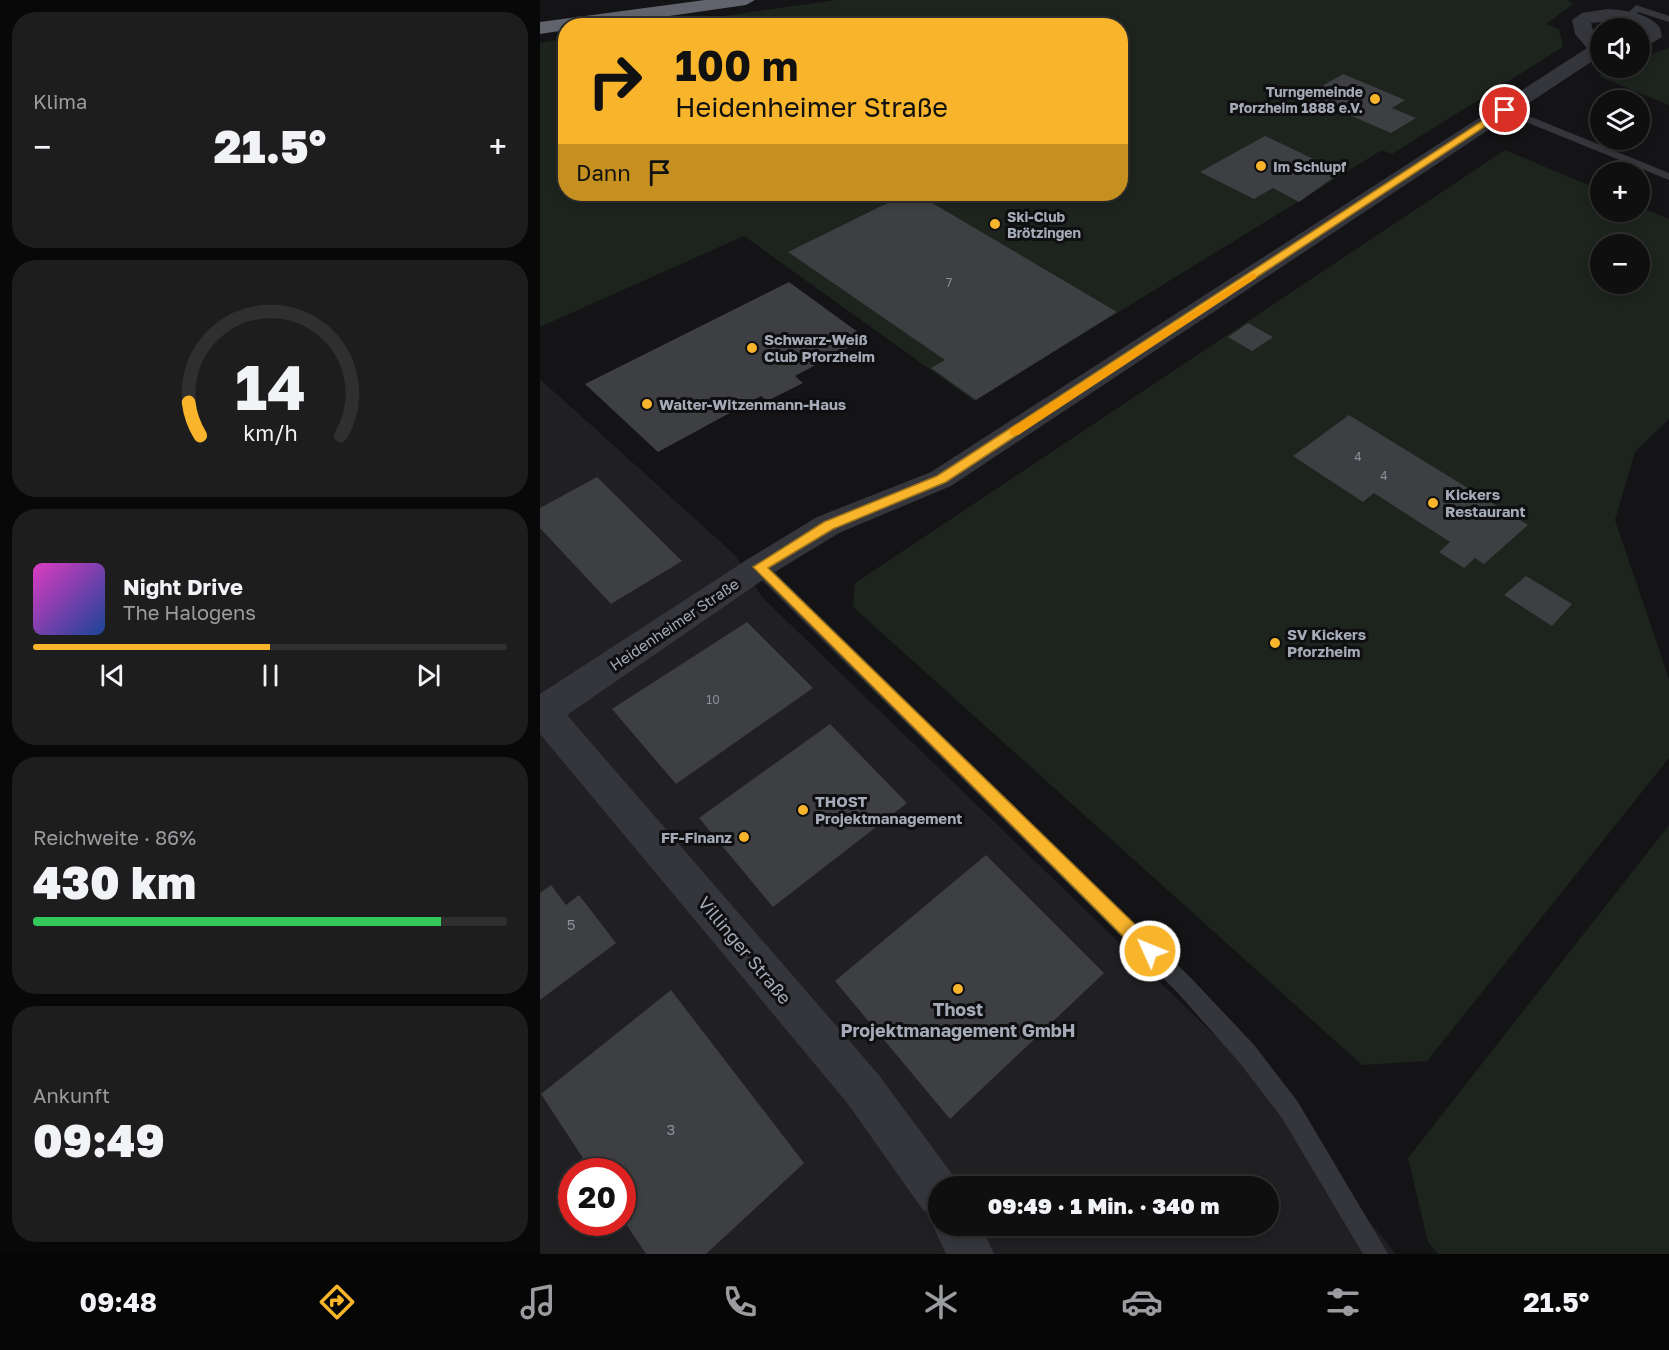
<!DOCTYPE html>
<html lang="de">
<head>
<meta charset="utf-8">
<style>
  :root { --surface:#0f0f10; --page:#1d1d1e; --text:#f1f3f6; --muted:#9b9c9f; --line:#2f2f30; --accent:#f8b42a }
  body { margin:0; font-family:"Golos Text",sans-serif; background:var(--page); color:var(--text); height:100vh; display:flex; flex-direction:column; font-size:22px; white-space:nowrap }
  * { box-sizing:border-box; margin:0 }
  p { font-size:20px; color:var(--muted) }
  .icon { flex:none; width:33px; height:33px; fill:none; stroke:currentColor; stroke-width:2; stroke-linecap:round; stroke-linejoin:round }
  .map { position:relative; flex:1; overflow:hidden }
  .panel { display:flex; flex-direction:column; gap:12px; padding:12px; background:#080809; width:540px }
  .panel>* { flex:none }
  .top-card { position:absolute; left:18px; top:18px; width:570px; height:183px; border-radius:24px; box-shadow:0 3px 9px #0003,0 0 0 2px var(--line); background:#f8b42a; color:#111; overflow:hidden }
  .fabs { position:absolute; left:1050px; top:18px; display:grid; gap:12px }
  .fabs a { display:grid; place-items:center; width:60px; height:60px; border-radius:50%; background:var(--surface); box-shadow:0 3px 9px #0003,0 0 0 2px var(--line); font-size:30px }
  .speed { position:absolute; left:18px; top:1158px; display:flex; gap:12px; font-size:30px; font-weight:700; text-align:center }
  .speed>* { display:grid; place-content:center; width:78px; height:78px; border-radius:50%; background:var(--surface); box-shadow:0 3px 9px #0003,0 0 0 2px var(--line); line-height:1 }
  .speed .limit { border:9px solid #d22; background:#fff; color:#111 }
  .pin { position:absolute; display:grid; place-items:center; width:51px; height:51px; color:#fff; margin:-26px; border:3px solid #fff; border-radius:50%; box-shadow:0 2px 6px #0007 }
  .me { position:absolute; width:66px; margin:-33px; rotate:314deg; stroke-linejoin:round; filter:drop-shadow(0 0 4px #0008) }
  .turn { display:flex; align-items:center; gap:21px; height:126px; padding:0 18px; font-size:27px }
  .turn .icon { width:78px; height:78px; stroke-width:2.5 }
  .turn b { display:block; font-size:42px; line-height:51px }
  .then { display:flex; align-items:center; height:57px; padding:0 18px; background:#0003; gap:12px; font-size:22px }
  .big { font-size:45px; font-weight:800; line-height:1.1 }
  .panel .card { flex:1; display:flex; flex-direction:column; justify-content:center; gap:9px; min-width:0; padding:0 21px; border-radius:24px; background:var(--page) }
  .panel .dial { align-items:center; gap:0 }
  .dial svg { height:156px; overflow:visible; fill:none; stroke:var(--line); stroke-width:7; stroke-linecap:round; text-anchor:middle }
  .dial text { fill:var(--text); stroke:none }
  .song { display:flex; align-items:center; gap:18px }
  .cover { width:72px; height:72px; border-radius:9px; background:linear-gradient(135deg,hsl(310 70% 55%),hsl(220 70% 35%)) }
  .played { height:6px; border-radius:3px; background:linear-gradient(90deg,var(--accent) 50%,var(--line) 50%) }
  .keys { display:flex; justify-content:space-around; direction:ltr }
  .heat { display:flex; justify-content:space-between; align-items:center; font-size:33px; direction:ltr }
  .charge { height:9px; border-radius:4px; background:linear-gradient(90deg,#34c759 86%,var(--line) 0) }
  .trip { position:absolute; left:388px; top:1176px; width:351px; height:60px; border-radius:30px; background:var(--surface); box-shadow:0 3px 9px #0003,0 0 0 2px var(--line); font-weight:800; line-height:60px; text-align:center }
  .dock { display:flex; height:96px; justify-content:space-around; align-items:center; background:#060606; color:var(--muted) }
  .dock .icon { width:42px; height:42px }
  .dock .active { color:var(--accent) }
  .dock b { font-size:27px; color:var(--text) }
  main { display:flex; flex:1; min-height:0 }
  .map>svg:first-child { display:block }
  .built { fill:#202023; fill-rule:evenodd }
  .green { fill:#1c241d; fill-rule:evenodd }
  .building { fill:#3e3f43 }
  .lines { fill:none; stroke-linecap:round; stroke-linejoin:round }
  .lane { fill:#35363b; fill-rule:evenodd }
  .street { fill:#35363b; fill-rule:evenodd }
  .highway { fill:#61646c; fill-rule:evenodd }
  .route { fill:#f8b42a; stroke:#a1751b; stroke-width:1.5 }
  .slow { fill:#f59e0b }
  .poi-dot { fill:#f8b42a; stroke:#0f0f11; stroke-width:2 }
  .labels { text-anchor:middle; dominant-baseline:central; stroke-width:6; stroke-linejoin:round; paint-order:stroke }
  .number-label { font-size:12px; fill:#8b8f9a }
  .far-poi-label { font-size:14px; font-weight:bold; fill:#a5aab7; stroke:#0f0f11; text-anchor:start }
  .poi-label { font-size:15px; font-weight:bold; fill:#a5aab7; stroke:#0f0f11; text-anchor:start }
  .street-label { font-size:15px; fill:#a5aab7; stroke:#0f0f11 }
  .near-number-label { font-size:15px; fill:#8b8f9a }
  .near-street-label { font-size:18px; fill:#a5aab7; stroke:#0f0f11 }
  .near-poi-label { font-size:18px; font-weight:bold; fill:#a5aab7; stroke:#0f0f11 }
</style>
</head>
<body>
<main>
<section class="panel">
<div class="card"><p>Klima</p>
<div class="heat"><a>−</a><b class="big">21.5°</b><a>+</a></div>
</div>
<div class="card dial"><svg viewBox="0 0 100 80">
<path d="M14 69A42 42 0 1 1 86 69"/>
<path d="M14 69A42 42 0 0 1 8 52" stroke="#f8b42a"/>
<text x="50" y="56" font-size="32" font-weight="700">14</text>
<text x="50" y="72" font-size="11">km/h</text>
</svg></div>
<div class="card">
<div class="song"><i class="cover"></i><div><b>Night Drive</b><p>The Halogens</p></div></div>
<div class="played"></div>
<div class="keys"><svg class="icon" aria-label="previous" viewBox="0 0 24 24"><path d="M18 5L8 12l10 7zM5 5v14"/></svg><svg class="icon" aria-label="pause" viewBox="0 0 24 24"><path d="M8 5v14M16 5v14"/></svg><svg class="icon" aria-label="next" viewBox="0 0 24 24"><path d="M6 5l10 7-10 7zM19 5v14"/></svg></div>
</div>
<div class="card"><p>Reichweite · 86%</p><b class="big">430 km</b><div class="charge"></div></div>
<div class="card"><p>Ankunft</p><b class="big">09:49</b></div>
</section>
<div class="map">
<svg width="1129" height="1254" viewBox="0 0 1129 1254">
  <rect width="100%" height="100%" fill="#141416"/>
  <!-- built -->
  <path class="built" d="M0 379 195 555 222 597 690 1050 856 1254H0ZM32 1172H82V1222H32ZM399 1186H729V1226H399Z"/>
  <!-- green -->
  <g class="green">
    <polygon points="296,0 1028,0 1033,4 1006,24 1019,29 1023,47 852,154 842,150 434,401 204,236 0,327 0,43 25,39 26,194 580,194 580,26 120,25"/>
    <polygon points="1129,48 1129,105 1058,76 1078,68 1100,68 1100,58"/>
    <path d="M965 150 1060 190V212H1100V207L1129 219V419L1095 452 1075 520 1129 679V758L887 1061 822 1065 313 607 315 583ZM1060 244H1100V284H1060Z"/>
    <polygon points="1129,825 1129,1254 898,1254 888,1242 868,1158"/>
  </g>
  <!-- building -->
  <g class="building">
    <polygon points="803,74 865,100 852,108 876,118 851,133 765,96"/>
    <polygon points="725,136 801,172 759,202 733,188 714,199 660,172"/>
    <polygon points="366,194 377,194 577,312 436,400 391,368 405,360 248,252"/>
    <polygon points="249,282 326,338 255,376 263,383 227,401 221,396 118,452 45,384"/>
    <polygon points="708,323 733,337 712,351 688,337"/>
    <polygon points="809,415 988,525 944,564 935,558 924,568 899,552 910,542 834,493 823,502 753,456"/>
    <polygon points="57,477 142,561 71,604 0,528 0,508"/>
    <polygon points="986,576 1032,604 1012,626 964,595"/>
    <polygon points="207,622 273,688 136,784 72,709"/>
    <polygon points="290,724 367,803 233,907 159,818"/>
    <polygon points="446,855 564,973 410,1119 295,981"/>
    <polygon points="11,885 26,905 39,895 76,943 0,1000 0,893"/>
    <polygon points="131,990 264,1163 166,1254 106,1254 82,1218 82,1172 52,1172 1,1094"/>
  </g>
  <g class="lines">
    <!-- lane -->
    <g class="lane">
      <polygon points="1096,5 1129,16 1129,22 1098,12 1092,19 1086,19 1086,15"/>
      <polygon points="961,108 969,108 1129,173 1129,180 961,112"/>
      <polygon points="219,561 225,563 651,978 715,1046 758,1102 848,1254 823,1254 742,1118 699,1062 637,992 213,571 211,567"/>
    </g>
    <!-- street -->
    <path class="street" d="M1067 9C1083 10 1110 13 1120 28L1122 37 1100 50V36L1102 35 1100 28 1076 21 1051 23 1054 34 1060 40V56L411 486 299 533 230 575 27 715 338 1074 415 1178 419 1186H399V1226H441L454 1254H406L393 1226 397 1216 383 1210 308 1104 0 734V694L208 559 277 517 391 472 1047 48 1035 34 1032 20 1042 13Z"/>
    <!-- highway -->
    <polygon class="highway" points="165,0 215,0 206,5 60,26 26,26 26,30 0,34 0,22"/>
  </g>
  <!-- route -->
  <polygon class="route" points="962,108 970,110 406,482 293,529 228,568 616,945 618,951 616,957 610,959 604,957 213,567 284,522 397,476"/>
  <!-- slow -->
  <polygon class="slow" points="713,273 716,274 716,278 478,435 470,435 470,429"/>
  <!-- markers -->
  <g class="poi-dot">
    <circle cx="835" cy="99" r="6"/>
    <circle cx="721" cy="166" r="6"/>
    <circle cx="455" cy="224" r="6"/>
    <circle cx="212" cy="348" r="6"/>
    <circle cx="107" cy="404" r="6"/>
    <circle cx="893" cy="503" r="6"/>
    <circle cx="735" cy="643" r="6"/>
    <circle cx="263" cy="810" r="6"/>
    <circle cx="204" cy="837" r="6"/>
    <circle cx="418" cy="989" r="6"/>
  </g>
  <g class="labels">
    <!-- number labels -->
    <g class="number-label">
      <text x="409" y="282">7</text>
      <text x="818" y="456">4</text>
      <text x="844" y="475">4</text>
      <text x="173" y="699">10</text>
    </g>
    <!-- far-poi labels -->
    <g class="far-poi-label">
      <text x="823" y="91" text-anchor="end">Turngemeinde<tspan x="823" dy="16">Pforzheim 1888 e.V.</tspan></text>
      <text x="733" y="166">Im Schlupf</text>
      <text x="467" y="216">Ski-Club<tspan x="467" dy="16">Brötzingen</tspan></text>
    </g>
    <!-- poi labels -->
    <g class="poi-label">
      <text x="224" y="339">Schwarz-Weiß<tspan x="224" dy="17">Club Pforzheim</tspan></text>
      <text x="119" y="404">Walter-Witzenmann-Haus</text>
      <text x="905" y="494">Kickers<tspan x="905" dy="17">Restaurant</tspan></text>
      <text x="747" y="634">SV Kickers<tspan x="747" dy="17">Pforzheim</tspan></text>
      <text x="275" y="801">THOST<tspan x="275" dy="17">Projektmanagement</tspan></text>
      <text x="192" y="837" text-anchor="end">FF-Finanz</text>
    </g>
    <!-- street labels -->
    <g class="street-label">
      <text transform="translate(134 624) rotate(-34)">Heidenheimer Straße</text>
    </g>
    <!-- near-number labels -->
    <g class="near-number-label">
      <text x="31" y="924">5</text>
      <text x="131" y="1129">3</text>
    </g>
    <!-- near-street labels -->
    <g class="near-street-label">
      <text transform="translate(205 950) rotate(50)">Villinger Straße</text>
    </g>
    <!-- near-poi labels -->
    <g class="near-poi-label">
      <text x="418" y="1009">Thost<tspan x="418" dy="21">Projektmanagement GmbH</tspan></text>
    </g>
  </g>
</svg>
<div class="fabs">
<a><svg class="icon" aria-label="sound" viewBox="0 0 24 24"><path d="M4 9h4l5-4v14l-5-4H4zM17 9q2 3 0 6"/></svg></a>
<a><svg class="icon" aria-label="layers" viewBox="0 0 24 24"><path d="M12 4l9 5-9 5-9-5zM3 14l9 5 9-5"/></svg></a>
<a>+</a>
<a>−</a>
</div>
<div class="speed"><div class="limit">20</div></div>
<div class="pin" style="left:965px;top:110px;background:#d93025"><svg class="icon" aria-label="arrive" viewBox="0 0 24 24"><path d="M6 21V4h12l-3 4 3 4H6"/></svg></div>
<svg class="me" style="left:610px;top:951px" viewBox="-20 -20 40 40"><circle r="17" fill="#f8b42a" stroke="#fff" stroke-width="3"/><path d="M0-11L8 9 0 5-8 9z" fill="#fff"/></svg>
<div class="trip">09:49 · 1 Min. · 340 m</div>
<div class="top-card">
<div class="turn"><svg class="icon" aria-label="right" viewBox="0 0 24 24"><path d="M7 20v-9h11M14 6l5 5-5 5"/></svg><div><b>100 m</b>Heidenheimer Straße</div></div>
<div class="then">Dann<svg class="icon" aria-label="arrive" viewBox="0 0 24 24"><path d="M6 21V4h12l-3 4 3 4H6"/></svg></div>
</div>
</div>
</main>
<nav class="dock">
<b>09:48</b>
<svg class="icon active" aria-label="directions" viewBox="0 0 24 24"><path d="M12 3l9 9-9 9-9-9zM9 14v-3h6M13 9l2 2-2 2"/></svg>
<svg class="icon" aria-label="music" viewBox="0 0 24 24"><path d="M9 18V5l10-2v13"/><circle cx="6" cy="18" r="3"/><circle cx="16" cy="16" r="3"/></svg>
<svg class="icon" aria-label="phone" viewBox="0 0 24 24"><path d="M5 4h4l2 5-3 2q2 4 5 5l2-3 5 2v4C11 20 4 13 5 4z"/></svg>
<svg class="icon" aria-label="climate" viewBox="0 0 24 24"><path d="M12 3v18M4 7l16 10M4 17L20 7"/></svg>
<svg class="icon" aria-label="car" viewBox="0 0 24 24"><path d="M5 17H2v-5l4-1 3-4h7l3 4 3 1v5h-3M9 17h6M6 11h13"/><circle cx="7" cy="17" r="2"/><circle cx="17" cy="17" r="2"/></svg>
<svg class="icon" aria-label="filters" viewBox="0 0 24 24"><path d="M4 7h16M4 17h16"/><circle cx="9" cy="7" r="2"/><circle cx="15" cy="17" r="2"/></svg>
<b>21.5°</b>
</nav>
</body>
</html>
